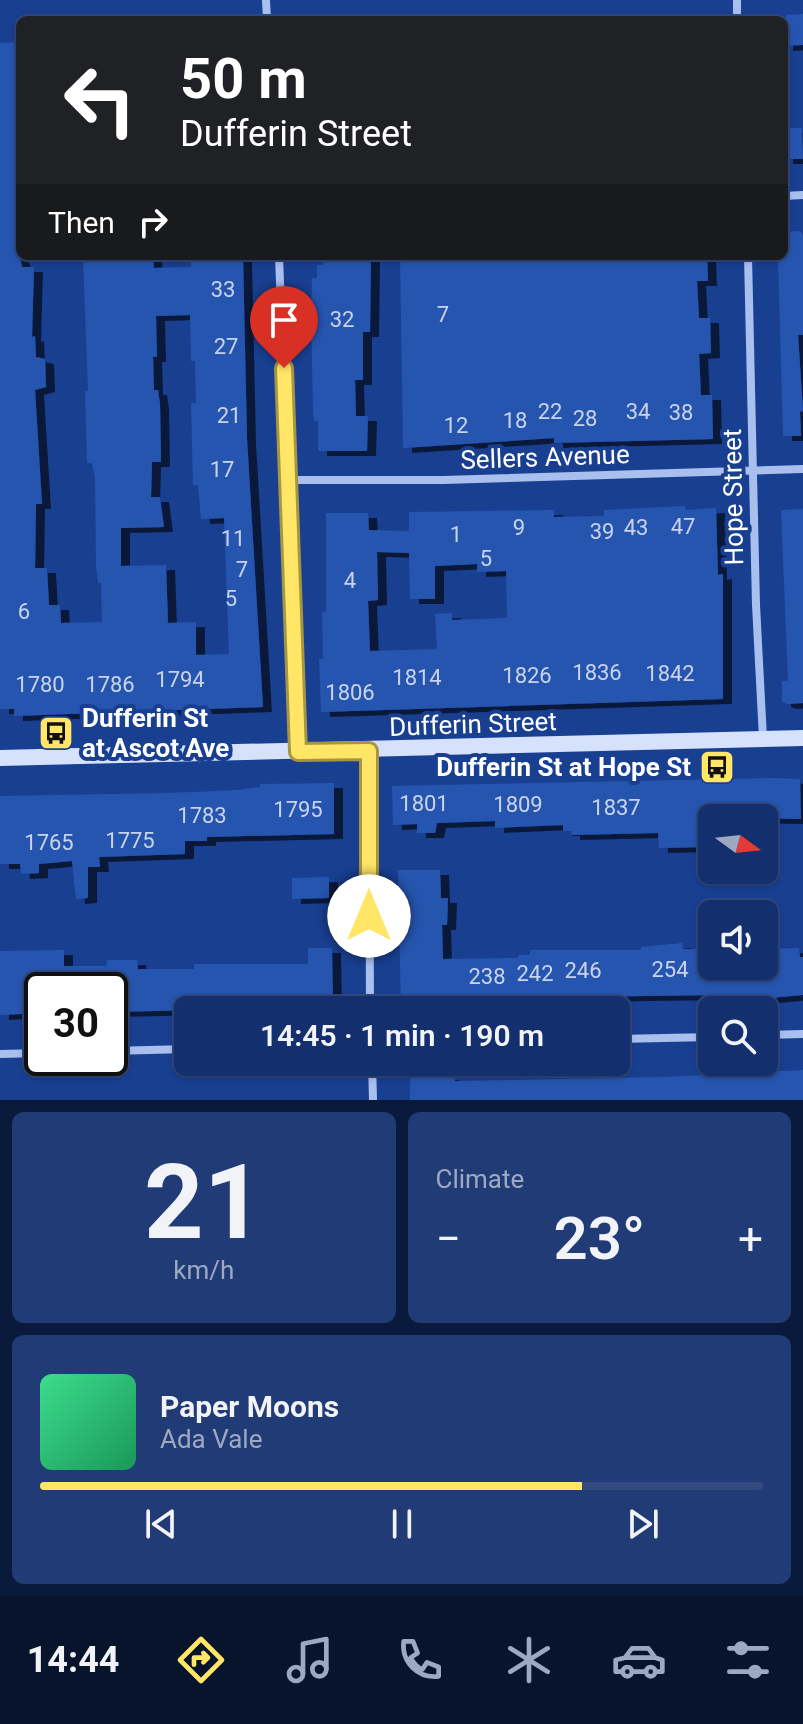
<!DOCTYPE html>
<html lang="en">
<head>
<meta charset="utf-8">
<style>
  :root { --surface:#132f6d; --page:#203b75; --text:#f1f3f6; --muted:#9da9c2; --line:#324a80; --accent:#ffe667 }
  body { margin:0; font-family:Roboto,sans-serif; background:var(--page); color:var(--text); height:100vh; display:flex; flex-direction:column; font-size:30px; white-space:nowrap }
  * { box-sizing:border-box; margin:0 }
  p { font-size:26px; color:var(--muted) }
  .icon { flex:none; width:44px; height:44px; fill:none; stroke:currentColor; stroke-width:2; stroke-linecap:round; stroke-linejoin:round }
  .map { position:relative; height:1100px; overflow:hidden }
  .panel { display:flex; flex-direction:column; gap:12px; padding:12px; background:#0a1a3c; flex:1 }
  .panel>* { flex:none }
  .banner { position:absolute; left:16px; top:16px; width:772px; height:244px; border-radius:12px; box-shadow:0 2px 6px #0004,0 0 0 2px var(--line); background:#202124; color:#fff; overflow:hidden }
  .needle { width:52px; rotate:105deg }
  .fabs { position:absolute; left:698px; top:804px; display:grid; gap:16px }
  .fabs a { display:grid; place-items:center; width:80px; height:80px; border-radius:12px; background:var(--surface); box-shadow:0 2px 6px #0004,0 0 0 2px var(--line); font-size:40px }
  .speed { position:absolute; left:24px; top:972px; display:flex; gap:16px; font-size:40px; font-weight:700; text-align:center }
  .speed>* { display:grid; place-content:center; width:104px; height:104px; border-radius:50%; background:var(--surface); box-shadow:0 2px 6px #0004,0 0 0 2px var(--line); line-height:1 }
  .speed .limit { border:4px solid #111; border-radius:12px; background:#fff; color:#111 }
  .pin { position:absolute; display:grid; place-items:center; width:68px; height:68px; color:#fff; margin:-82px -34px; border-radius:50% 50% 50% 0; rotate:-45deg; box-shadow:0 0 8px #0007 }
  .pin .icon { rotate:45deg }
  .me { position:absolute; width:88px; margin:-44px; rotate:0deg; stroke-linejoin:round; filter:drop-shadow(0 0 6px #0008) }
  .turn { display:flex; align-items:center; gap:28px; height:168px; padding:0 32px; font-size:36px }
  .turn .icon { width:104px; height:104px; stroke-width:2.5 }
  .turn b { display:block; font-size:56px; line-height:68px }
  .then { display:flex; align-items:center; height:76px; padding:0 32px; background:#0003; gap:16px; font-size:30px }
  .big { font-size:60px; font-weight:600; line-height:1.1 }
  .panel .widget { flex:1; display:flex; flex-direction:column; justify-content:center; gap:12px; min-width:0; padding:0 28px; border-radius:12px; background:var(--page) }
  .panel .dial { align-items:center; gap:0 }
  .dial b { font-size:104px; line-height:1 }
  .song { display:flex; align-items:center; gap:24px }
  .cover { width:96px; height:96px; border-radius:12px; background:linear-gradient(135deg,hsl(150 70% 55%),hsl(150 70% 35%)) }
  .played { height:8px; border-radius:4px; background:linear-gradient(90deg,var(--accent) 75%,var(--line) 75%) }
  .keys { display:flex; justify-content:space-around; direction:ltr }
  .heat { display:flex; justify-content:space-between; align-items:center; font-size:44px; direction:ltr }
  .panel .tiles { flex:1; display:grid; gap:12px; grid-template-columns:1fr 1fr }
  .widget:last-child { grid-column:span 2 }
  .trip { position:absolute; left:174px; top:996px; width:456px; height:80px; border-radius:12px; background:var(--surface); box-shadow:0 2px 6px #0004,0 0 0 2px var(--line); font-weight:600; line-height:80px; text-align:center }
  .tab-bar { display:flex; height:128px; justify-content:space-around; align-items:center; background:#08132c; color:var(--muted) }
  .tab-bar .icon { width:56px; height:56px }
  .tab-bar .selected { color:var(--accent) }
  .tab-bar b { font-size:36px; color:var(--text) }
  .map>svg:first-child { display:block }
  .building { fill:#2854b0; fill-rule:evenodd; filter:url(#shadow) }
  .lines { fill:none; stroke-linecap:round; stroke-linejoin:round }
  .street { stroke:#a9c0ef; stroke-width:8 }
  .secondary { stroke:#d6e2fb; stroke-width:16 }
  .route-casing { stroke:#a69643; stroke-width:20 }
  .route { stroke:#ffe667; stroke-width:14 }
  .labels { text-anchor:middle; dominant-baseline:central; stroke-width:8; stroke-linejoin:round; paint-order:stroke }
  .number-label { font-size:22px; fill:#c9d4eb }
  .street-label { font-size:26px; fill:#fff; stroke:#193f91 }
  .poi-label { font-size:26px; font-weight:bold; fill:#fff; stroke:#193f91; text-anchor:start }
</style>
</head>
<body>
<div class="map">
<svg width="803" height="1100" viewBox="0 0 803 1100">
  <defs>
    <filter id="shadow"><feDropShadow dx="9" dy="5" stdDeviation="0" flood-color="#0009"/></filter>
  </defs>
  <rect width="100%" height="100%" fill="#193f91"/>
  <!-- building -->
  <g class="building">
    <polygon points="803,14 803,45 784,46 786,15"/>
    <path d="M20 42V256L22 267H34L32 337 35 336 36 357 45 359 46 387 35 390 42 504H36L35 568H47L49 605H60L61 623 102 622 101 583H98L96 565 95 479 92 463H87L85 391H88L83 256H153L154 268 191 267V256H243L247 439 263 707 14 716V709H0V43ZM190 315 191 361H195L196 403H191L193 485H198L201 519 224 518 229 654 196 655V622L168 623 166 565 121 566V528L164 527 160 497H151L152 462H161L160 404 158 390H154L153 357H157L156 316Z"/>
    <polygon points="784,128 802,128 803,159 784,159"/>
    <polygon points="800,231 803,235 803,335 798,335 803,411 800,412 801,436 783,436 778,256 784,256 784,232"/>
    <polygon points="323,256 371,256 370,332 363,332 363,380 355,380 356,416 368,416 367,451 318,451 318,421 314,421 313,409 311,313 312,278 317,278 317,265 323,265"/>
    <polygon points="400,256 707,256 708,281 697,281 699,318 710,318 711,353 699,354 701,395 712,395 713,439 554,443 554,438 403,448"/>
    <path d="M685 506V510L716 508 718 575 723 574V699L321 712 319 659H323L322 612H326V513H368L369 530 409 531V512L554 510V517L604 516V510ZM377 552 409 553 410 599H435V566L477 564V572L506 571 507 618 452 620V613L435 614 437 649 370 651 368 601 378 600Z"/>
    <polygon points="803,509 803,703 788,704 782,702 782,681 788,681 781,510"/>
    <polygon points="777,778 800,779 801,819 712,818 712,822 706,823 706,847 659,848 658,833 571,835 571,831 563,831 563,825 495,828 495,821 437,823 435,833 417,833 417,824 393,825 392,786"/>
    <polygon points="334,783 334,834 207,837 207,841 185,841 185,854 99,857 100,867 88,867 88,898 76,899 72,861 39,864 39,873 21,874 20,864 0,864 0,796 170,793 237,790 260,787 260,784"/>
    <polygon points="398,870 440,870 441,898 448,898 447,925 442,925 443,959 518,958 518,955 530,955 530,950 641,950 641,947 682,943 683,949 702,949 702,956 710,956 712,966 764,966 765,949 799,948 800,957 803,957 803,995 759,999 721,995 566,997 509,1002 509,1006 490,1007 490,1010 401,1010"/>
    <polygon points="329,877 329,898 292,899 292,878"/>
    <polygon points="308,948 332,948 333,1007 110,1012 110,990 42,990 42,1013 0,1015 0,951 64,950 64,966 106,966 107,960 137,960 138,969 194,969 194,964 308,964"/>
    <polygon points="803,1070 803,1100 410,1100 410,1076 449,1075 454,1077 455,1081 665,1077"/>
  </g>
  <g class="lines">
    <!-- street -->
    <g class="street">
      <polyline points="266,0 267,20"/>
      <polyline points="737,0 737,20"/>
      <polyline points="784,196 803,195"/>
      <polyline points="279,256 298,751"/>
      <polyline points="748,256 756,605 763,738"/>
      <polyline points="289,480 443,480 803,469"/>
      <polyline points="369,751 370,1010"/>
      <polyline points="764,1035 803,1034"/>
      <polyline points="616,1039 712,1037"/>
      <polyline points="110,1051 188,1049"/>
      <polyline points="0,1054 42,1053"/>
      <polyline points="372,1062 373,1100"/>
    </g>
    <!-- secondary -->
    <polyline class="secondary" points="0,758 803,738"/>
  </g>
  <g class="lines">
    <!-- route casing -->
    <g class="route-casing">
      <polyline id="route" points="284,368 298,752 369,751 369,916"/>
    </g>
    <!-- route -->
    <use href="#route" class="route"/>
  </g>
  <!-- icons -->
  <defs>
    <g id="bus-square" transform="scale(1.8)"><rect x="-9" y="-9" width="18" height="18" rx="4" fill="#ffe667" stroke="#193f91"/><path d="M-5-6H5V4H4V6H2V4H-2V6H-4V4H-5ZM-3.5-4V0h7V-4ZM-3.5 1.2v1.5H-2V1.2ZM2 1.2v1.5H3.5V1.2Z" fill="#111"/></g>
  </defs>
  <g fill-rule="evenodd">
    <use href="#bus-square" x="56" y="733"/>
    <use href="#bus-square" x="717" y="767"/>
  </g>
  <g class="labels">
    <!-- number labels -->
    <g class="number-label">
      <text x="223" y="289">33</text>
      <text x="443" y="314">7</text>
      <text x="342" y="319">32</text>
      <text x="226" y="346">27</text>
      <text x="550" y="411">22</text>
      <text x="638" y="411">34</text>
      <text x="681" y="412">38</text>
      <text x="229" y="415">21</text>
      <text x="585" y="418">28</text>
      <text x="515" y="420">18</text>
      <text x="456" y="425">12</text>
      <text x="222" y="469">17</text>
      <text x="683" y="526">47</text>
      <text x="519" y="527">9</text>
      <text x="636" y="527">43</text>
      <text x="602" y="531">39</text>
      <text x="456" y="534">1</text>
      <text x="233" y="538">11</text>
      <text x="486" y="558">5</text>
      <text x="242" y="569">7</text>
      <text x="350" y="580">4</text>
      <text x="231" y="598">5</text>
      <text x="24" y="611">6</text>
      <text x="597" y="672">1836</text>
      <text x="670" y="673">1842</text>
      <text x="527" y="675">1826</text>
      <text x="417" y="677">1814</text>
      <text x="180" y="679">1794</text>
      <text x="40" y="684">1780</text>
      <text x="110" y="684">1786</text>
      <text x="350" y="692">1806</text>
      <text x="424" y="803">1801</text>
      <text x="518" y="804">1809</text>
      <text x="616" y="807">1837</text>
      <text x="298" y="809">1795</text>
      <text x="202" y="815">1783</text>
      <text x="130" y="840">1775</text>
      <text x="49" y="842">1765</text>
      <text x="670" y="969">254</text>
      <text x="583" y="970">246</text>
      <text x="535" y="973">242</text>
      <text x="487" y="976">238</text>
    </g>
    <!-- street labels -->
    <g class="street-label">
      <text transform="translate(545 457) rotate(-2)">Sellers Avenue</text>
      <text transform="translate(733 497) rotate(-91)">Hope Street</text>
      <text transform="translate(473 724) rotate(-2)">Dufferin Street</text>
    </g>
    <!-- poi labels -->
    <g class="poi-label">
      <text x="82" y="718">Dufferin St<tspan x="82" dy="30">at Ascot Ave</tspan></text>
      <text x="691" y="767" text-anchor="end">Dufferin St at Hope St</text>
    </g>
  </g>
</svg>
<div class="fabs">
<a><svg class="needle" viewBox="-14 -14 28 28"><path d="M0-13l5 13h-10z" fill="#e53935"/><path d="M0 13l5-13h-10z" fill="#9da9c2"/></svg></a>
<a><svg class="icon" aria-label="sound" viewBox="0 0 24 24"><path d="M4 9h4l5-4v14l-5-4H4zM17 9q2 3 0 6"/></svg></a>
<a><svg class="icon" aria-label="search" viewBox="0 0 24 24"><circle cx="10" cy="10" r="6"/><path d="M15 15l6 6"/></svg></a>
</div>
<div class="speed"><div class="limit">30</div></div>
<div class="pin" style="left:284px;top:368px;background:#d93025"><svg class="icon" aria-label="arrive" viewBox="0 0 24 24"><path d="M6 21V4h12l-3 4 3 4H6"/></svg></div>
<svg class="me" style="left:369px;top:916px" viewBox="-20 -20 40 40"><circle r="19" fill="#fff"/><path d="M0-13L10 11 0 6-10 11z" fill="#ffe667"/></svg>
<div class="trip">14:45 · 1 min · 190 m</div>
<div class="banner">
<div class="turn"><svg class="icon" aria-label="left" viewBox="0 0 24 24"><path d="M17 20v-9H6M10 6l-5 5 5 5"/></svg><div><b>50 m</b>Dufferin Street</div></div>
<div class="then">Then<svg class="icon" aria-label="right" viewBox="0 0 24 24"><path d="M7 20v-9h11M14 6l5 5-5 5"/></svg></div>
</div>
</div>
<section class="panel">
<div class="tiles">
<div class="widget dial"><b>21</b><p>km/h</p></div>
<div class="widget"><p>Climate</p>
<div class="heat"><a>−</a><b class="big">23°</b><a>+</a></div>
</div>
<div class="widget">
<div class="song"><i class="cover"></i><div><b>Paper Moons</b><p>Ada Vale</p></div></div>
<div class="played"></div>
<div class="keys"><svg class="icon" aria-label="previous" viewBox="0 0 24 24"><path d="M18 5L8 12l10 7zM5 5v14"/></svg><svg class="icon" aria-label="pause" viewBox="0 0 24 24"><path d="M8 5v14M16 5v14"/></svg><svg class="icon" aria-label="next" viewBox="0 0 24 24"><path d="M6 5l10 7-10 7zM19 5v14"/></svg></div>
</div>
</div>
</section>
<nav class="tab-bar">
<b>14:44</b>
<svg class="icon selected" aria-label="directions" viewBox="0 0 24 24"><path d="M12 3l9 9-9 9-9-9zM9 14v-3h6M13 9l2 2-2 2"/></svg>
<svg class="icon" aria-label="music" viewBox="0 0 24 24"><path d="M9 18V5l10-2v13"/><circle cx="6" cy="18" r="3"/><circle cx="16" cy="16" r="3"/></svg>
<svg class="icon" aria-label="phone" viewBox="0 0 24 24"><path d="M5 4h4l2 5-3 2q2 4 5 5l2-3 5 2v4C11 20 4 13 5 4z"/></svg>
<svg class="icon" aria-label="climate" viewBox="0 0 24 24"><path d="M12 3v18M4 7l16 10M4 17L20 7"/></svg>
<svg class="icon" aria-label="car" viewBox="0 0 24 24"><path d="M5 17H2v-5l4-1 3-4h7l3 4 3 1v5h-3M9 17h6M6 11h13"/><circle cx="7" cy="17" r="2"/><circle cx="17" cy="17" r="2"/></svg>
<svg class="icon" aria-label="filters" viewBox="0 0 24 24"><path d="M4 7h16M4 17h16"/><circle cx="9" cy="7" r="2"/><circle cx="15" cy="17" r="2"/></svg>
</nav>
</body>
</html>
